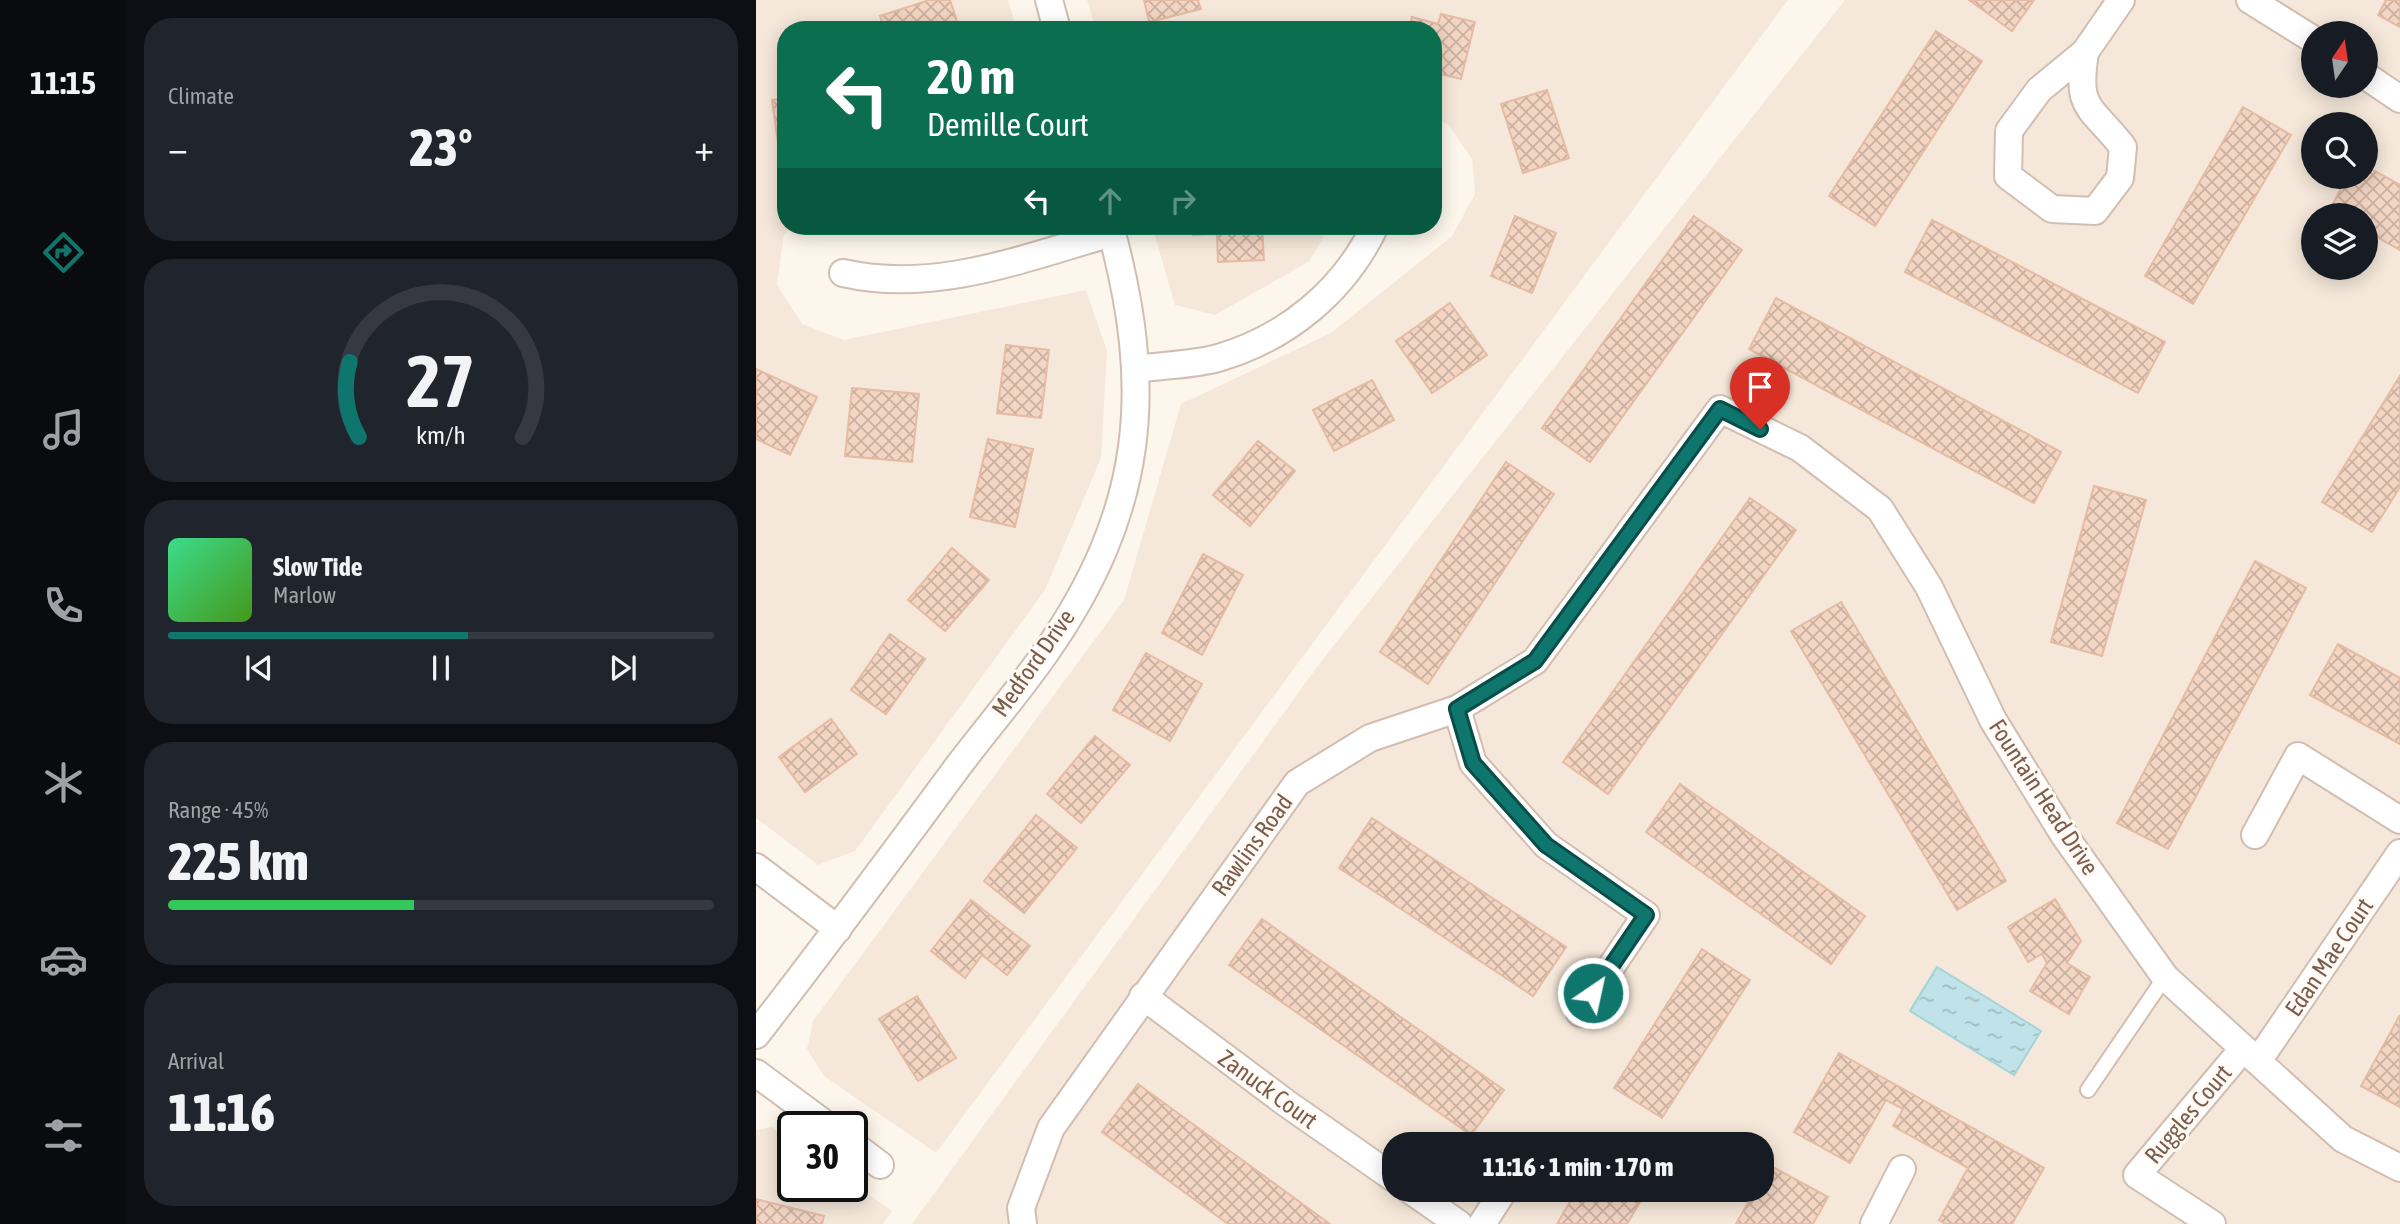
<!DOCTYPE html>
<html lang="en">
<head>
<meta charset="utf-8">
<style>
  :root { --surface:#171b24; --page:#20242c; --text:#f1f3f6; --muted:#9ea1a6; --line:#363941; --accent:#0f766e }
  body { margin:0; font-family:"Asap Condensed",sans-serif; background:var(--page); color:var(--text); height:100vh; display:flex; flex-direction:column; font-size:26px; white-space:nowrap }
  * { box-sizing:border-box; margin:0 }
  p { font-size:23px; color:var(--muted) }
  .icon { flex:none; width:38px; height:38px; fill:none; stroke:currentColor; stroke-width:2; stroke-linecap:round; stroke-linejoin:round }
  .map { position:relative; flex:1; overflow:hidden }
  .panel { display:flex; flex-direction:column; gap:18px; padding:18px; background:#0d0f14; width:630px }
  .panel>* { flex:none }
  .top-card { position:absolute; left:21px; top:21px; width:665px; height:214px; border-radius:28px; box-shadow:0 4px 18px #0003; background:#0b6e4f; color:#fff; overflow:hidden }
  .needle { width:46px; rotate:13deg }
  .buttons { position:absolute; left:1545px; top:21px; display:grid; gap:14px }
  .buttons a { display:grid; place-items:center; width:77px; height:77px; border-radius:50%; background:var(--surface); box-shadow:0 4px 18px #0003; font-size:35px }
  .speed { position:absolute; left:21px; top:1111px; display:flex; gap:14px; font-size:35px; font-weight:700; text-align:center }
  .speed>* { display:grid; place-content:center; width:91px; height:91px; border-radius:50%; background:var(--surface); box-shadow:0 4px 18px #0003; line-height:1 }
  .speed .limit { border:4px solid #111; border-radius:10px; background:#fff; color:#111 }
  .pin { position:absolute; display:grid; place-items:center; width:60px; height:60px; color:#fff; margin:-72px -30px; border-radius:50% 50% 50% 0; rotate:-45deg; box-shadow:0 0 7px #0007 }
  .pin .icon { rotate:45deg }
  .me { position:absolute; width:77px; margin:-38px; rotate:34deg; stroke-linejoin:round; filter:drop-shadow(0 0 5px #0008) }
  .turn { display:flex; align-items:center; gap:24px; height:147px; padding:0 35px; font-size:32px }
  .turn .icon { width:91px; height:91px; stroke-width:2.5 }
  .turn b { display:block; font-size:49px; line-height:60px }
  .lanes { display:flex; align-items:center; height:66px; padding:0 35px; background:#0003; justify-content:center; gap:35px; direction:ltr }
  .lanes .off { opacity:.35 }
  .big { font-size:52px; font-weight:800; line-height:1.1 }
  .panel .tile { flex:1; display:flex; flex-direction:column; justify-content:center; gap:10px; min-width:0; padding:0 24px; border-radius:28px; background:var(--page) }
  .panel .dial { align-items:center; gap:0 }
  .dial svg { height:182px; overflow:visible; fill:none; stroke:var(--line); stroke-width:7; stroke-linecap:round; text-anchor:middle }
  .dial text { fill:var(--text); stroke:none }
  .song { display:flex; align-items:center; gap:21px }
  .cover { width:84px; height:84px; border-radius:10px; background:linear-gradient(135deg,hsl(150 70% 55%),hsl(100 70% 35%)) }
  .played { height:7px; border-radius:4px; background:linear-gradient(90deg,var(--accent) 55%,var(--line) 55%) }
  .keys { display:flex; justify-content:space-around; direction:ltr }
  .heat { display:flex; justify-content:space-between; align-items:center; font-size:38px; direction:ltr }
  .charge { height:10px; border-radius:5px; background:linear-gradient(90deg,#34c759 45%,var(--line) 0) }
  .trip { position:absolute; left:626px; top:1132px; width:392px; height:70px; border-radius:28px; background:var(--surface); box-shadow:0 4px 18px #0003; font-weight:800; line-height:70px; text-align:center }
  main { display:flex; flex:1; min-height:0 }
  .tab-bar { display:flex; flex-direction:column; width:126px; justify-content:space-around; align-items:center; background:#090b0e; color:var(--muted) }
  .tab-bar .icon { width:49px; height:49px }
  .tab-bar .on { color:var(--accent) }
  .tab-bar b { font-size:32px; color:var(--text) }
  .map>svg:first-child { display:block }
  .residential { fill:#f5e8da; fill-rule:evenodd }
  .water { fill:url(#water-ripples); stroke:#a5d3da; stroke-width:2 }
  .building { fill:url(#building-cross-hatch); stroke:#e6bba3; stroke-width:2 }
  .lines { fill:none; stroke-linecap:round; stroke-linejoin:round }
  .lane-casing { stroke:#d1beb0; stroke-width:18 }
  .street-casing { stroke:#d1beb0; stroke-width:30 }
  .lane { stroke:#fff; stroke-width:14 }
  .street { stroke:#fff; stroke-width:26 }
  .route-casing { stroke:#0a4d48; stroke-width:18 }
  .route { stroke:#0f766e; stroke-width:12 }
  .labels { text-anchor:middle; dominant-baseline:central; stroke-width:6; stroke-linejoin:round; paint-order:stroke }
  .street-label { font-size:24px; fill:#7a5c4d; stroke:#fffaf3 }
</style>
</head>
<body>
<main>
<nav class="tab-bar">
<b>11:15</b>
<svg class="icon on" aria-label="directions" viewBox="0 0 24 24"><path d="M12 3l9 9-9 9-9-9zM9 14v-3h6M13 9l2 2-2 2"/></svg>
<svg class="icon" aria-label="music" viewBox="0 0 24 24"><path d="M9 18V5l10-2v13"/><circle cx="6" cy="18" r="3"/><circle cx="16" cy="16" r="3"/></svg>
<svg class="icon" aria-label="phone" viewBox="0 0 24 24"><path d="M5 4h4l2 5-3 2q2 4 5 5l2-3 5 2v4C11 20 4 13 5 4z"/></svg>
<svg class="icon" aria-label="climate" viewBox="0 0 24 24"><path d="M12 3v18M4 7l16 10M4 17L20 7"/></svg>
<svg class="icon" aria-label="car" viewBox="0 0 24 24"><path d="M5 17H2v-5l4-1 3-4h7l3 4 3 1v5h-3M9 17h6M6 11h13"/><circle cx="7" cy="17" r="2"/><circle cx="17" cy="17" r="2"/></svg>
<svg class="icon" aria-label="filters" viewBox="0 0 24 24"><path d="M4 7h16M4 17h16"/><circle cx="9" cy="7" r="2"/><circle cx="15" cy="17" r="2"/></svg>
</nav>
<section class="panel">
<div class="tile"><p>Climate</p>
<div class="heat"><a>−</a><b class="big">23°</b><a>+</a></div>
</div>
<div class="tile dial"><svg viewBox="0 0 100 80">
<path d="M14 69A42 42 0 1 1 86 69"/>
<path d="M14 69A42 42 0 0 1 10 36" stroke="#0f766e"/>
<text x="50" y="56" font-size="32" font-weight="700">27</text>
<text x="50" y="72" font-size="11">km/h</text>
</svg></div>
<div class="tile">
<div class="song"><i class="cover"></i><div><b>Slow Tide</b><p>Marlow</p></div></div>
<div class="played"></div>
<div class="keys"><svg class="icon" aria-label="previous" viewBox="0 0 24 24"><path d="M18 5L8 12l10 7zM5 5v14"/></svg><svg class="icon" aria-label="pause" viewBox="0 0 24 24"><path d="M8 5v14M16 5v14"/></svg><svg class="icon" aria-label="next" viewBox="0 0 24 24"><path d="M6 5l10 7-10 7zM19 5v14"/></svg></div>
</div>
<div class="tile"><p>Range · 45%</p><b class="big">225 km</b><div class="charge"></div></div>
<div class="tile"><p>Arrival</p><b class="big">11:16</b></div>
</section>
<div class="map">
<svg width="1644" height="1224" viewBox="0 0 1644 1224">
  <defs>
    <pattern id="water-ripples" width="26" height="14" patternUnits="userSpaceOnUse" patternTransform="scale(1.75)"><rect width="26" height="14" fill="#bfe3e8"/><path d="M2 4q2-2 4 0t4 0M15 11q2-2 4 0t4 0" fill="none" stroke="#a0bbbe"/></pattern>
    <pattern id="building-cross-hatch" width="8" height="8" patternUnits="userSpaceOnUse" patternTransform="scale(1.75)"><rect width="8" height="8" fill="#f3d5c3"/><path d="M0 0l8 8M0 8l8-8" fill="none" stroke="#cab0a1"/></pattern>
  </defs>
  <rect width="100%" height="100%" fill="#fdf6ec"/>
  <!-- residential -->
  <g class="residential">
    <polygon points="0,0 252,0 261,30 30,30 30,226 38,226 28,234 21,285 46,324 88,340 330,290 351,351 345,458 289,590 99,851 62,865 0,818"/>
    <polygon points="331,0 1032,0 180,1153 68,1076 51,1049 57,1021 368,600 425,404 575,333 696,236 719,194 716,159 693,125 677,117 677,30 340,30"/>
    <path d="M1089 0H1644V1224H156L564 663ZM1558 33H1610V86H1558ZM1558 124H1610V177H1558ZM1558 215H1610V268H1558ZM639 1144H1006V1190H639Z"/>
    <polygon points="396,226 573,226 554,261 459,315 419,305"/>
    <polygon points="16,1127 37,1141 37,1186 96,1186 96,1183 136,1211 127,1224 0,1224 0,1130"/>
  </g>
  <!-- water -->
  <polygon class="water" points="1181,967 1285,1031 1258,1075 1154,1011"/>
  <!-- building -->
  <g class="building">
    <polygon points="173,0 194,0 204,30 128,30 124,16"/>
    <polygon points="388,0 442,0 445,9 393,22"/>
    <polygon points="1213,0 1278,0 1256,31"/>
    <polygon points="1630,0 1644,0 1644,27 1622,15"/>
    <polygon points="685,14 719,22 705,79 677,72 677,30 653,30 656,17 682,24"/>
    <polygon points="1180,31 1226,61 1119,226 1073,196"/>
    <polygon points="791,90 813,158 767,173 745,104"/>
    <polygon points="30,98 30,156 24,157 16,100"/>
    <polygon points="1487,107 1535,135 1437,304 1389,276"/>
    <polygon points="1610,166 1644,185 1644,250 1610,231 1610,215 1581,215 1573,211 1591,177 1610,177"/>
    <polygon points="759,216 800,233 776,293 735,276"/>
    <polygon points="938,216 986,250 834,462 786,428"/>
    <polygon points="1176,220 1409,342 1382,393 1149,272"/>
    <polygon points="436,226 506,226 508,260 462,262 461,234 437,235"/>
    <polygon points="1020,298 1305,452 1278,503 993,349"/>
    <polygon points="694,303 731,355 676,393 640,341"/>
    <polygon points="250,345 293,350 285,418 241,413"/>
    <polygon points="0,369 61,397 34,455 0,439"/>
    <polygon points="1644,376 1644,487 1616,532 1566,502"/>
    <polygon points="616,380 638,420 578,451 557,410"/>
    <polygon points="96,388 163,394 156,462 89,456"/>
    <polygon points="232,439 277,449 259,527 214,517"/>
    <polygon points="502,441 539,471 494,526 457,495"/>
    <polygon points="750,462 798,494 672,684 624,652"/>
    <polygon points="1338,486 1390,500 1346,656 1295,642"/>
    <polygon points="994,498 1040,530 852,794 807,762"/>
    <polygon points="196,548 233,580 189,631 152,600"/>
    <polygon points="447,554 487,575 446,655 406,633"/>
    <polygon points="1499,561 1550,588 1412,849 1361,823"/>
    <polygon points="1085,602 1250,881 1201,910 1035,631"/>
    <polygon points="134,634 169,659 130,714 95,690"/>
    <polygon points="1582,644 1644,678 1644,744 1554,695"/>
    <polygon points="390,653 446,684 414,741 357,710"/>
    <polygon points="75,719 101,754 49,792 23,757"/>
    <polygon points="339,736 374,765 325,823 291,794"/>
    <polygon points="924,784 1109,916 1075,964 890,832"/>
    <polygon points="280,815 321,848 268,913 228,881"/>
    <polygon points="616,818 810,947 777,996 583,868"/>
    <polygon points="1299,899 1325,941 1311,963 1334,977 1313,1014 1274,991 1291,963 1286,954 1272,962 1252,927"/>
    <polygon points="215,900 274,946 251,975 226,955 209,978 175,951"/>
    <polygon points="506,919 748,1090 715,1135 473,965"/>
    <polygon points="946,949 994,980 906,1118 858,1088"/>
    <polygon points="161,996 200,1058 162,1081 123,1019"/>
    <polygon points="1644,1015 1644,1107 1605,1086"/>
    <polygon points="1083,1053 1288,1168 1256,1224 1190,1224 1183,1220 1212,1168 1137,1126 1147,1109 1130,1100 1094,1163 1038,1132"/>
    <polygon points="382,1084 574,1224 472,1224 346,1132"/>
    <polygon points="1013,1165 1072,1197 1057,1224 980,1224 999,1190 1006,1190 1006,1176"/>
    <polygon points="821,1190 891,1190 871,1224 801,1224"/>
    <polygon points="0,1199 68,1216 66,1224 0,1224"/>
  </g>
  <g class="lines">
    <!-- lane casing -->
    <g class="lane-casing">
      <polyline id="lane" points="1332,1090 1409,977"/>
    </g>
    <!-- street casing -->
    <g class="street-casing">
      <g id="street">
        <polyline points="293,0 301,30"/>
        <polyline points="1494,0 1558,40"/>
        <path d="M1329 52C1320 110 1333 104 1367 147L1364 178 1339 211 1296 209 1252 176 1253 131 1283 90 1329 52 1365 0"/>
        <polyline points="1610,76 1644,99"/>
        <path d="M87 273C180 294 267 258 356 233"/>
        <path d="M381 369C407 365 437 365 462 358 531 338 588 291 619 226"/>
        <polyline points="701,709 717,763 790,845 890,915 824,1013"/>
        <polyline points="1499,835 1542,756 1644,820"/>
        <polyline points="0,867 82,929"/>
        <polyline points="387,996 530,1103 639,1179"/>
        <path d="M0 1035C69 946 136 856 203 765 232 727 263 691 290 652 389 510 399 389 354 226"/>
        <polyline points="1502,1061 1644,853"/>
        <polyline points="0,1073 73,1127"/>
        <polyline points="96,1144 124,1165"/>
        <polyline points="654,1190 703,1224"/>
        <polyline points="267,1224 265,1208 295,1128 541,783 614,738 701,709 779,661 964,409 1044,448 1124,509 1173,587 1237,720 1308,835 1409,977 1587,1139 1644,1168"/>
        <polyline points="726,1224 748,1190"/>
        <polyline points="1118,1224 1146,1169"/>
        <polyline points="1456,1224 1381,1175 1486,1050"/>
      </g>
    </g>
    <!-- lane -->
    <use href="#lane" class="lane"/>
    <!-- street -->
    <use href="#street" class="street"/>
  </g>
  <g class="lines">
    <!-- route casing -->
    <g class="route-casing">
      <polyline id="route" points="837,993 890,915 790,845 717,763 701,709 779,661 964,409 1004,429"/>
    </g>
    <!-- route -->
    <use href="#route" class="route"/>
  </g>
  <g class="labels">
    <!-- street labels -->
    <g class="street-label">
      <text transform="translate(277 663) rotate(-55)">Medford Drive</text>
      <text transform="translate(1288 797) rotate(57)">Fountain Head Drive</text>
      <text transform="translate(496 845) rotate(-54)">Rawlins Road</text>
      <text transform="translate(1573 957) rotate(-56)">Edan Mae Court</text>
      <text transform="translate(512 1089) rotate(36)">Zanuck Court</text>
      <text transform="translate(1432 1114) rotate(-50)">Ruggles Court</text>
    </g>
  </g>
</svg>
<div class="buttons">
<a><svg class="needle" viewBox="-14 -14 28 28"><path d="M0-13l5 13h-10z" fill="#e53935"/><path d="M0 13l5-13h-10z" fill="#9ea1a6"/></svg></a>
<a><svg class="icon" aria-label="search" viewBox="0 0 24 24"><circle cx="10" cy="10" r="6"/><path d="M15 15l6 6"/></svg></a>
<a><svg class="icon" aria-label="layers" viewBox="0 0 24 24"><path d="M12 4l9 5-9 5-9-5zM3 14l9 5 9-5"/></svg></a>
</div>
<div class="speed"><div class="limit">30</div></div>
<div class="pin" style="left:1004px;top:429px;background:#d93025"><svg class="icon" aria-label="arrive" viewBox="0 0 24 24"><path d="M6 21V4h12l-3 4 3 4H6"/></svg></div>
<svg class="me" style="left:837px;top:993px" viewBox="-20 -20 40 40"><circle r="17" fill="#0f766e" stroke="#fff" stroke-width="3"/><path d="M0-11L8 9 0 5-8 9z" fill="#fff"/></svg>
<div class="trip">11:16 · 1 min · 170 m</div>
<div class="top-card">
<div class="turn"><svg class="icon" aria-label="left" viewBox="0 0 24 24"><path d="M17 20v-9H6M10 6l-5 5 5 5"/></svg><div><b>20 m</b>Demille Court</div></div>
<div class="lanes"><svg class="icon" aria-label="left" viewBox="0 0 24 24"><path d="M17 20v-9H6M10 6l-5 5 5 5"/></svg><svg class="icon off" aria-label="ahead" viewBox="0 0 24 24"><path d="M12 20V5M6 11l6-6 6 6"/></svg><svg class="icon off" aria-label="right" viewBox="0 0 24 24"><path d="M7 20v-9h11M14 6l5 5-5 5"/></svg></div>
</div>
</div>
</main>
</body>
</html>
